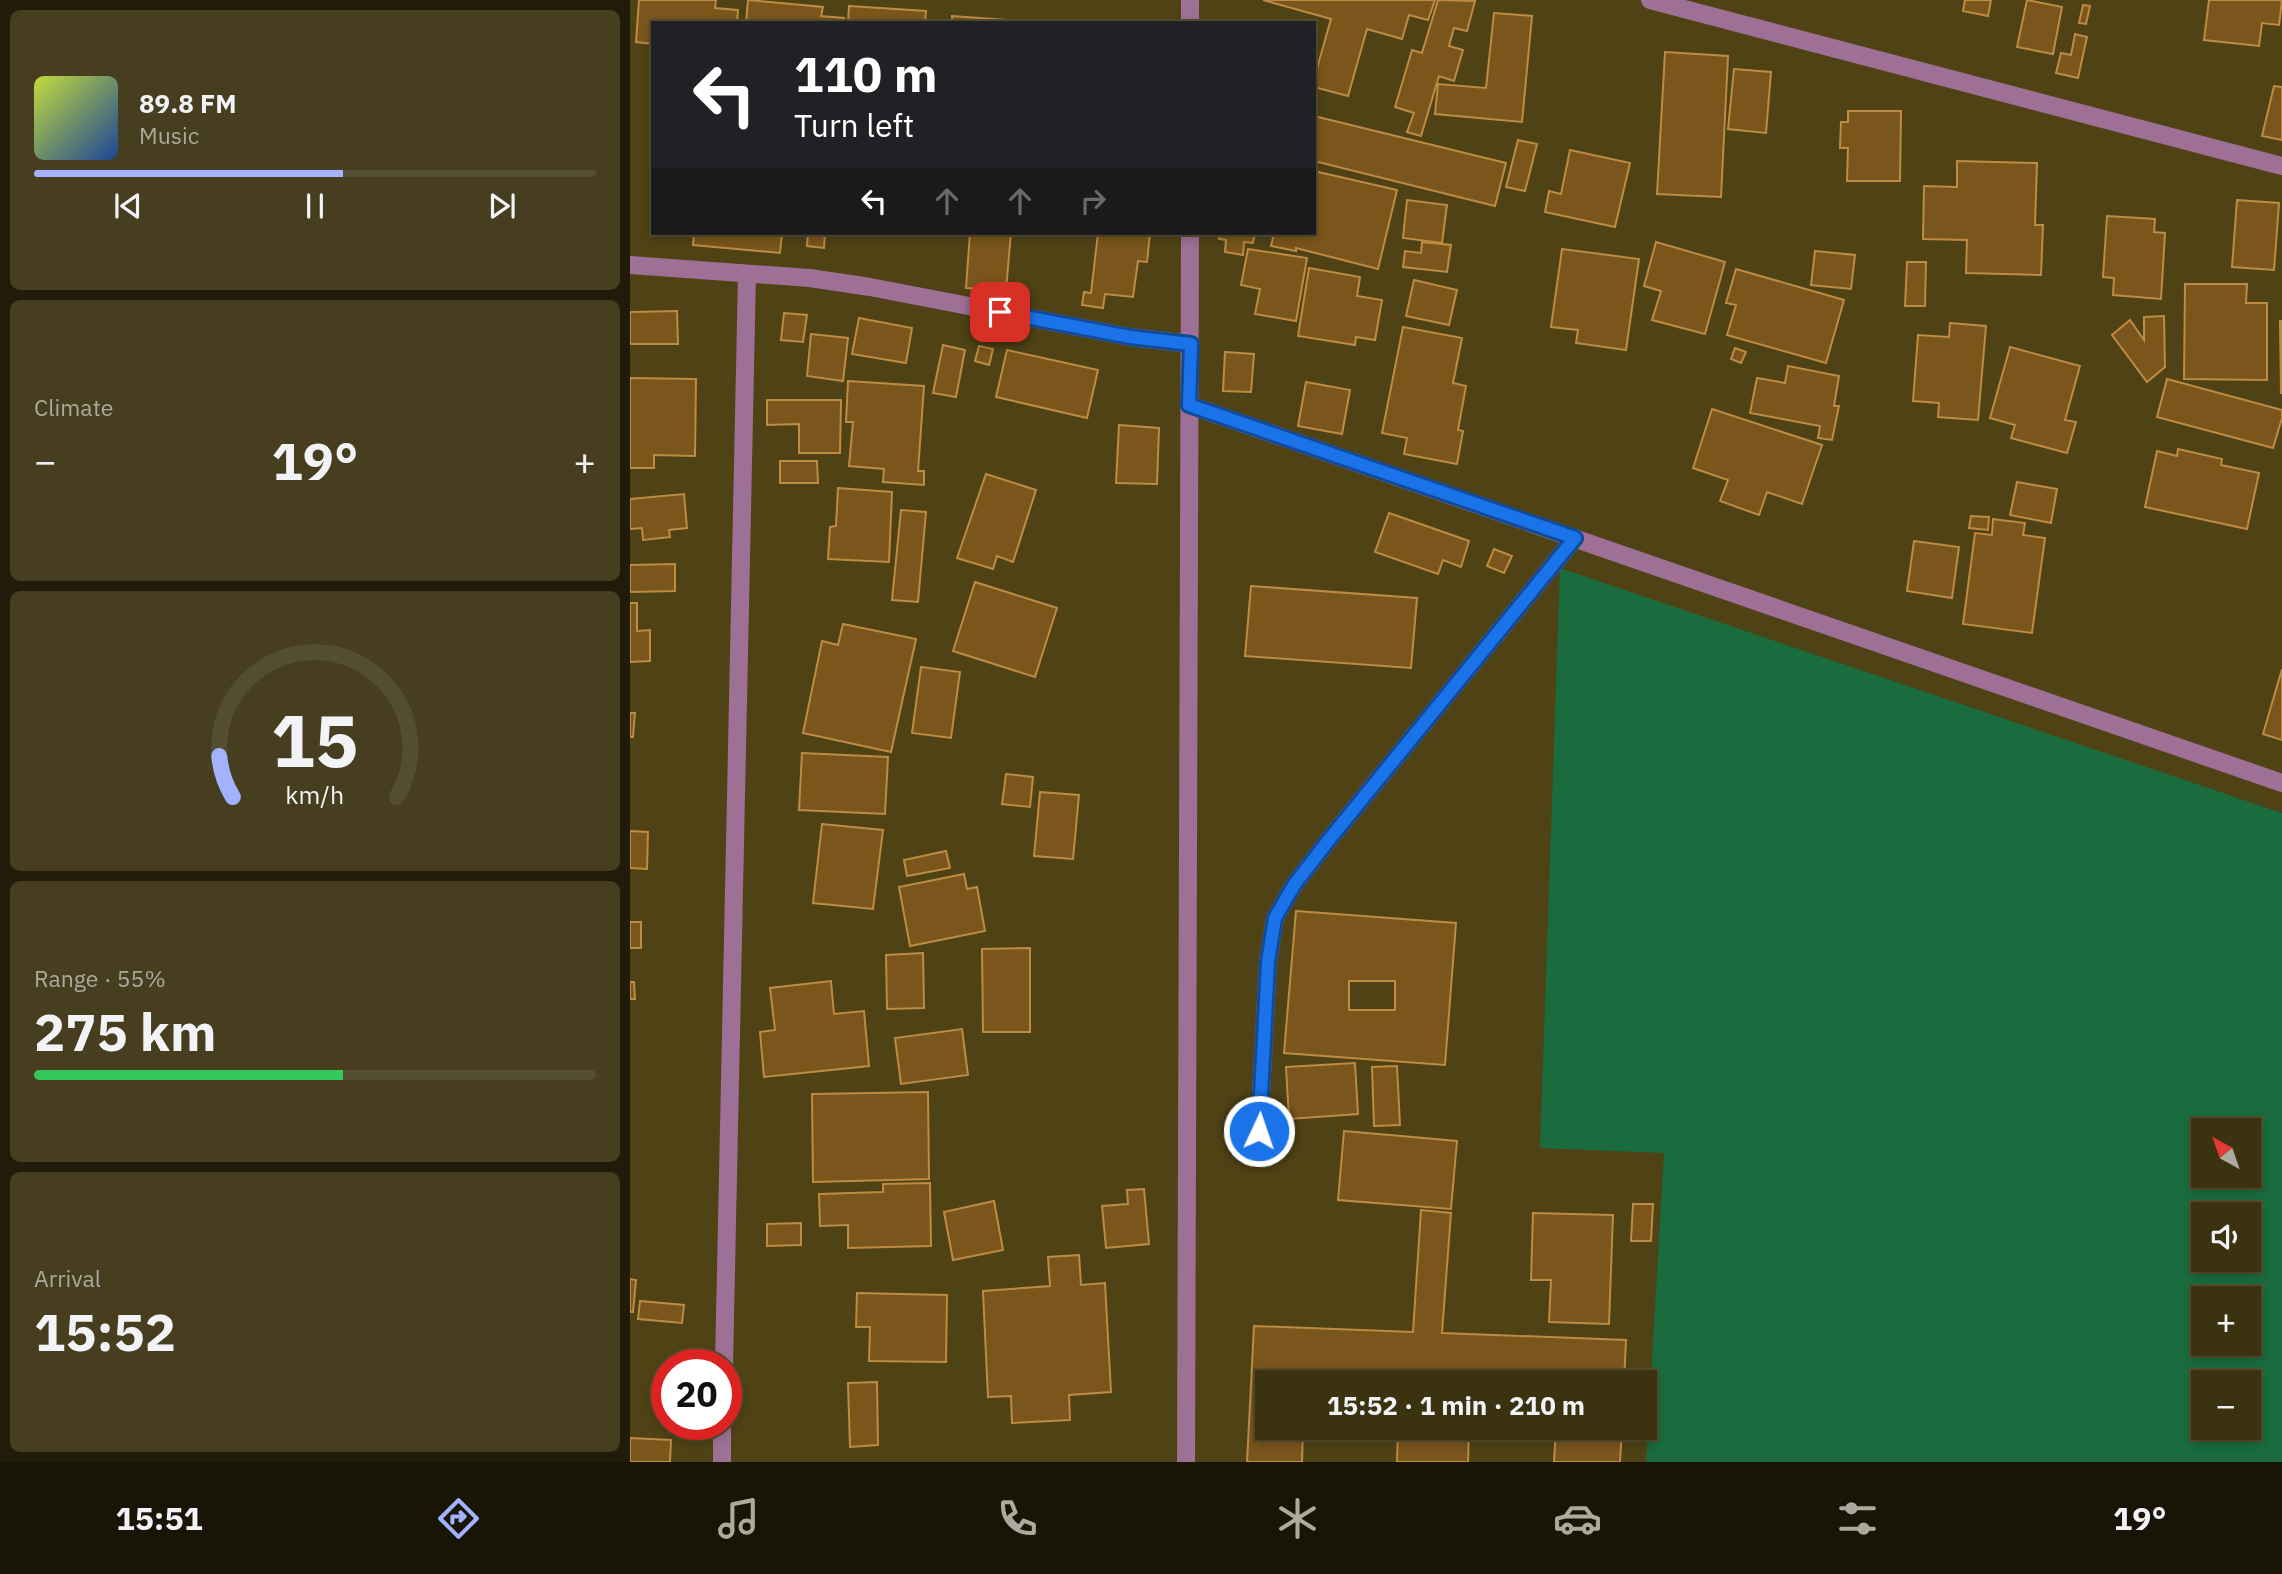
<!DOCTYPE html>
<html lang="en">
<head>
<meta charset="utf-8">
<style>
  :root { --surface:#3b3210; --page:#463e1e; --text:#f1f3f6; --muted:#acaa9f; --line:#544d30; --accent:#a2b2fd }
  body { margin:0; font-family:"IBM Plex Sans",sans-serif; background:var(--page); color:var(--text); height:100vh; display:flex; flex-direction:column; font-size:26px; white-space:nowrap }
  * { box-sizing:border-box; margin:0 }
  p { font-size:23px; color:var(--muted) }
  .icon { flex:none; width:38px; height:38px; fill:none; stroke:currentColor; stroke-width:2; stroke-linecap:round; stroke-linejoin:round }
  .map { position:relative; flex:1; overflow:hidden }
  .drawer { display:flex; flex-direction:column; gap:10px; padding:10px; background:#201c09; width:630px }
  .drawer>* { flex:none }
  .guide { position:absolute; left:21px; top:21px; width:665px; height:214px; border-radius:0px; box-shadow:0 4px 10px #0003,0 0 0 2px var(--line); background:#202124; color:#fff; overflow:hidden }
  .needle { width:46px; rotate:320deg }
  .buttons { position:absolute; left:1561px; top:1118px; display:grid; gap:14px }
  .buttons a { display:grid; place-items:center; width:70px; height:70px; border-radius:0px; background:var(--surface); box-shadow:0 4px 10px #0003,0 0 0 2px var(--line); font-size:35px }
  .speed { position:absolute; left:21px; top:1349px; display:flex; gap:14px; font-size:35px; font-weight:700; text-align:center }
  .speed>* { display:grid; place-content:center; width:91px; height:91px; border-radius:50%; background:var(--surface); box-shadow:0 4px 10px #0003,0 0 0 2px var(--line); line-height:1 }
  .speed .limit { border:10px solid #d22; background:#fff; color:#111 }
  .pin { position:absolute; display:grid; place-items:center; width:60px; height:60px; color:#fff; margin:-30px; border-radius:14px; box-shadow:0 4px 10px #0006 }
  .me { position:absolute; width:77px; margin:-38px; rotate:3deg; stroke-linejoin:round; filter:drop-shadow(0 0 5px #0008) }
  .turn { display:flex; align-items:center; gap:24px; height:147px; padding:0 28px; font-size:32px }
  .turn .icon { width:91px; height:91px; stroke-width:2.5 }
  .turn b { display:block; font-size:49px; line-height:60px }
  .lanes { display:flex; align-items:center; height:66px; padding:0 28px; background:#0003; justify-content:center; gap:35px; direction:ltr }
  .lanes .off { opacity:.35 }
  .big { font-size:52px; font-weight:800; line-height:1.1 }
  .drawer .tile { flex:1; display:flex; flex-direction:column; justify-content:center; gap:10px; min-width:0; padding:0 24px; border-radius:10px; background:var(--page) }
  .drawer .dial { align-items:center; gap:0 }
  .dial svg { height:182px; overflow:visible; fill:none; stroke:var(--line); stroke-width:7; stroke-linecap:round; text-anchor:middle }
  .dial text { fill:var(--text); stroke:none }
  .song { display:flex; align-items:center; gap:21px }
  .cover { width:84px; height:84px; border-radius:10px; background:linear-gradient(135deg,hsl(70 70% 55%),hsl(220 70% 35%)) }
  .played { height:7px; border-radius:4px; background:linear-gradient(90deg,var(--accent) 55%,var(--line) 55%) }
  .keys { display:flex; justify-content:space-around; direction:ltr }
  .heat { display:flex; justify-content:space-between; align-items:center; font-size:38px; direction:ltr }
  .charge { height:10px; border-radius:5px; background:linear-gradient(90deg,#34c759 55%,var(--line) 0) }
  .trip { position:absolute; left:625px; top:1370px; width:402px; height:70px; border-radius:0px; background:var(--surface); box-shadow:0 4px 10px #0003,0 0 0 2px var(--line); font-weight:800; line-height:70px; text-align:center }
  .menu { display:flex; height:112px; justify-content:space-around; align-items:center; background:#181406; color:var(--muted) }
  .menu .icon { width:49px; height:49px }
  .menu .on { color:var(--accent) }
  .menu b { font-size:32px; color:var(--text) }
  main { display:flex; flex:1; min-height:0 }
  .map>svg:first-child { display:block }
  .green { fill:#1a6b3e; fill-rule:evenodd }
  .building { fill:#7a551c; stroke:#be8b43; stroke-width:2; fill-rule:evenodd }
  .lines { fill:none; stroke-linecap:round; stroke-linejoin:round }
  .minor { stroke:#9f7095; stroke-width:18 }
  .route-casing { stroke:#114b97; stroke-width:18 }
  .route { stroke:#1a73e8; stroke-width:12 }
</style>
</head>
<body>
<main>
<section class="drawer">
<div class="tile">
<div class="song"><i class="cover"></i><div><b>89.8 FM</b><p>Music</p></div></div>
<div class="played"></div>
<div class="keys"><svg class="icon" aria-label="previous" viewBox="0 0 24 24"><path d="M18 5L8 12l10 7zM5 5v14"/></svg><svg class="icon" aria-label="pause" viewBox="0 0 24 24"><path d="M8 5v14M16 5v14"/></svg><svg class="icon" aria-label="next" viewBox="0 0 24 24"><path d="M6 5l10 7-10 7zM19 5v14"/></svg></div>
</div>
<div class="tile"><p>Climate</p>
<div class="heat"><a>−</a><b class="big">19°</b><a>+</a></div>
</div>
<div class="tile dial"><svg viewBox="0 0 100 80">
<path d="M14 69A42 42 0 1 1 86 69"/>
<path d="M14 69A42 42 0 0 1 8 51" stroke="#a2b2fd"/>
<text x="50" y="56" font-size="32" font-weight="700">15</text>
<text x="50" y="72" font-size="11">km/h</text>
</svg></div>
<div class="tile"><p>Range · 55%</p><b class="big">275 km</b><div class="charge"></div></div>
<div class="tile"><p>Arrival</p><b class="big">15:52</b></div>
</section>
<div class="map">
<svg width="1652" height="1462" viewBox="0 0 1652 1462">
  <rect width="100%" height="100%" fill="#4f4215"/>
  <!-- green -->
  <path class="green" d="M930 568 1652 813V1462H1016L1034 1153 910 1148ZM1573 1130H1619V1176H1573ZM1573 1214H1619V1260H1573ZM1573 1298H1619V1344H1573ZM1573 1382H1619V1428H1573Z"/>
  <!-- building -->
  <g class="building">
    <polygon points="9,0 86,0 85,8 108,10 107,23 23,23 23,44 6,42"/>
    <polygon points="118,0 193,7 191,16 214,18 213,23 116,23"/>
    <polygon points="633,0 805,0 798,20 779,15 772,39 737,29 718,96 684,87 684,79 701,19"/>
    <polygon points="808,0 845,1 837,31 824,28 819,46 833,50 824,81 809,76 791,136 777,132 784,113 765,107 782,50 792,53"/>
    <polygon points="1335,0 1361,0 1358,16 1333,11"/>
    <polygon points="1397,0 1432,7 1423,54 1387,47"/>
    <polygon points="1579,0 1652,0 1649,25 1632,23 1629,46 1574,40"/>
    <polygon points="1453,5 1460,6 1456,24 1449,23"/>
    <polygon points="219,6 296,11 295,23 218,23"/>
    <polygon points="864,13 902,16 892,122 805,114 808,84 856,88"/>
    <polygon points="322,16 392,21 322,23"/>
    <polygon points="1445,34 1457,37 1448,78 1426,73 1431,53 1441,55"/>
    <polygon points="1035,52 1098,56 1091,197 1027,194"/>
    <polygon points="1104,69 1141,72 1136,133 1098,129"/>
    <polygon points="1644,86 1652,87 1652,140 1632,136"/>
    <polygon points="1218,111 1271,111 1270,181 1217,181 1218,148 1210,148 1211,122 1218,122"/>
    <polygon points="684,116 876,163 865,206 684,161"/>
    <polygon points="888,140 907,144 895,191 876,187"/>
    <polygon points="940,150 1000,163 985,227 915,212 919,191 931,194"/>
    <polygon points="1327,161 1407,163 1405,225 1413,225 1411,275 1336,273 1337,240 1293,239 1294,186 1327,187"/>
    <polygon points="684,171 767,190 748,269 666,248 666,251 641,246 644,233 684,233"/>
    <polygon points="777,200 817,205 812,243 773,238"/>
    <polygon points="1607,200 1649,203 1644,270 1602,267"/>
    <polygon points="1477,216 1525,219 1524,232 1535,233 1531,299 1483,295 1484,278 1473,277"/>
    <polygon points="64,233 152,233 150,253 63,245"/>
    <polygon points="178,233 195,233 194,248 177,246"/>
    <polygon points="340,233 381,233 376,290 336,288"/>
    <polygon points="468,233 520,233 517,262 508,261 503,297 475,294 473,308 452,305 454,292 461,293"/>
    <polygon points="590,233 625,233 623,243 614,242 613,255 595,252 596,240 589,239"/>
    <polygon points="792,242 821,245 817,272 773,267 775,251 791,253"/>
    <polygon points="1026,242 1095,262 1075,334 1022,320 1031,291 1014,286"/>
    <polygon points="618,249 677,258 666,321 625,314 630,289 611,285"/>
    <polygon points="932,249 1009,259 996,350 946,343 948,330 921,327"/>
    <polygon points="1185,251 1225,255 1221,289 1181,285"/>
    <polygon points="1277,262 1296,262 1295,306 1275,306"/>
    <polygon points="679,268 730,277 727,296 752,300 745,340 726,337 725,345 668,336"/>
    <polygon points="1106,269 1214,300 1196,363 1097,335 1106,305 1096,303"/>
    <polygon points="784,280 827,290 819,325 776,316"/>
    <polygon points="1555,284 1617,284 1616,303 1637,303 1637,380 1554,379"/>
    <polygon points="47,311 48,344 0,344 0,312"/>
    <polygon points="154,313 177,315 173,342 151,340"/>
    <polygon points="1534,316 1535,367 1517,382 1482,335 1500,320 1514,340 1514,317"/>
    <polygon points="229,318 282,328 276,363 222,354"/>
    <polygon points="1650,321 1652,321 1652,393 1651,393"/>
    <polygon points="1320,323 1356,326 1348,420 1308,417 1309,403 1283,401 1288,335 1319,337"/>
    <polygon points="773,327 832,338 823,383 836,386 828,430 833,431 827,464 774,454 777,438 752,433"/>
    <polygon points="181,334 218,338 213,381 177,376"/>
    <polygon points="313,345 335,350 326,397 303,393"/>
    <polygon points="349,346 363,349 359,365 345,361"/>
    <polygon points="1380,347 1450,366 1435,420 1446,422 1437,453 1381,438 1385,425 1360,418"/>
    <polygon points="1105,348 1116,352 1111,363 1101,359"/>
    <polygon points="377,350 468,370 457,418 366,397"/>
    <polygon points="595,352 624,354 621,392 593,391"/>
    <polygon points="1158,366 1209,376 1204,406 1209,406 1202,440 1188,438 1190,426 1120,413 1127,378 1155,383"/>
    <polygon points="0,378 66,379 65,456 24,455 24,468 0,468"/>
    <polygon points="1537,379 1652,410 1652,418 1643,448 1527,417"/>
    <polygon points="218,381 294,386 288,471 294,471 294,485 253,482 254,469 219,466 223,422 216,422"/>
    <polygon points="676,382 720,390 712,434 668,426"/>
    <polygon points="137,400 211,400 210,453 169,453 169,424 137,425"/>
    <polygon points="1082,409 1192,445 1172,504 1137,492 1129,515 1090,501 1098,480 1063,468"/>
    <polygon points="489,425 529,428 527,484 486,483"/>
    <polygon points="1548,449 1592,459 1591,465 1629,473 1617,529 1515,507 1527,451 1547,456"/>
    <polygon points="150,461 187,461 188,483 150,483"/>
    <polygon points="356,474 406,490 383,562 367,556 363,569 327,558"/>
    <polygon points="1387,482 1427,489 1421,523 1380,515"/>
    <polygon points="208,488 262,492 259,562 198,559 200,527 206,526"/>
    <polygon points="54,494 57,528 39,530 40,537 13,540 12,528 0,529 0,499"/>
    <polygon points="271,510 296,512 288,602 262,600"/>
    <polygon points="759,513 839,541 831,567 813,560 808,574 745,552"/>
    <polygon points="1341,516 1359,517 1358,530 1339,528"/>
    <polygon points="1363,519 1395,523 1393,535 1415,538 1402,633 1333,624 1345,533 1362,535"/>
    <polygon points="1284,541 1329,547 1322,598 1277,591"/>
    <polygon points="864,549 882,556 874,573 857,566"/>
    <polygon points="45,564 45,591 0,592 0,565"/>
    <polygon points="345,582 427,608 405,677 323,651"/>
    <polygon points="621,586 787,598 781,668 615,656"/>
    <polygon points="0,603 7,603 7,631 20,630 20,661 0,662"/>
    <polygon points="213,624 286,639 261,752 173,733 192,641 208,645"/>
    <polygon points="291,667 330,672 321,738 282,733"/>
    <polygon points="1652,669 1652,740 1633,734"/>
    <polygon points="0,713 5,713 3,737 0,737"/>
    <polygon points="172,753 258,757 255,814 169,810"/>
    <polygon points="376,774 403,777 400,807 372,804"/>
    <polygon points="410,792 449,795 443,859 404,856"/>
    <polygon points="192,824 253,830 243,909 183,903"/>
    <polygon points="0,831 18,832 17,869 0,868"/>
    <polygon points="316,851 320,868 277,876 274,860"/>
    <polygon points="334,874 337,889 347,887 355,931 280,946 269,887"/>
    <path d="M666 911 826 923 815 1065 654 1053ZM719 981H765V1010H719Z"/>
    <rect x="0" y="922" width="11" height="26"/>
    <polygon points="400,948 400,1032 353,1032 352,949"/>
    <polygon points="293,953 294,1008 257,1009 256,955"/>
    <polygon points="201,981 204,1014 234,1011 239,1066 134,1077 130,1032 145,1030 140,988"/>
    <polygon points="0,982 4,982 5,999 0,999"/>
    <polygon points="332,1029 338,1075 271,1084 265,1038"/>
    <polygon points="725,1063 728,1114 659,1119 656,1067"/>
    <polygon points="767,1066 770,1125 744,1126 742,1067"/>
    <polygon points="298,1092 299,1179 183,1182 182,1094"/>
    <polygon points="714,1131 827,1141 821,1209 708,1200"/>
    <polygon points="300,1183 301,1246 218,1248 218,1225 190,1226 189,1194 253,1192 253,1184"/>
    <polygon points="514,1189 519,1244 476,1248 472,1206 498,1204 497,1190"/>
    <polygon points="364,1201 373,1250 323,1260 314,1212"/>
    <polygon points="1003,1204 1023,1204 1021,1241 1001,1241"/>
    <polygon points="791,1210 821,1213 812,1333 996,1340 994,1382 637,1382 637,1428 673,1428 672,1462 617,1462 624,1326 783,1332"/>
    <polygon points="903,1213 983,1215 979,1324 919,1322 921,1280 901,1280"/>
    <polygon points="171,1223 171,1245 137,1246 137,1224"/>
    <polygon points="449,1255 451,1285 475,1283 481,1392 439,1395 440,1420 382,1423 381,1396 358,1397 353,1291 420,1286 418,1257"/>
    <polygon points="0,1279 6,1280 3,1312 0,1312"/>
    <polygon points="227,1293 317,1295 316,1362 239,1361 240,1327 226,1327"/>
    <polygon points="10,1301 54,1305 52,1323 8,1319"/>
    <polygon points="247,1382 248,1445 220,1447 218,1383"/>
    <polygon points="768,1428 839,1428 838,1462 767,1462"/>
    <polygon points="926,1428 992,1428 990,1462 924,1462"/>
    <polygon points="0,1438 41,1440 40,1462 0,1462"/>
  </g>
  <g class="lines">
    <!-- minor -->
    <g class="minor">
      <polyline points="560,0 560,23"/>
      <polyline points="1020,0 1652,166"/>
      <polyline points="0,265 180,278 240,287 500,337 561,344"/>
      <polyline points="559,405 1652,783"/>
      <polyline points="629,1131 638,962 645,918 664,885 698,841 945,538"/>
      <polyline points="94,1365 117,274"/>
      <polyline points="92,1462 92,1424"/>
      <polyline points="556,1462 560,233"/>
    </g>
  </g>
  <g class="lines">
    <!-- route casing -->
    <g class="route-casing">
      <polyline id="route" points="370,312 500,337 561,344 559,405 945,538 698,841 664,885 645,918 638,962 629,1131"/>
    </g>
    <!-- route -->
    <use href="#route" class="route"/>
  </g>
</svg>
<div class="buttons">
<a><svg class="needle" viewBox="-14 -14 28 28"><path d="M0-13l5 13h-10z" fill="#e53935"/><path d="M0 13l5-13h-10z" fill="#acaa9f"/></svg></a>
<a><svg class="icon" aria-label="sound" viewBox="0 0 24 24"><path d="M4 9h4l5-4v14l-5-4H4zM17 9q2 3 0 6"/></svg></a>
<a>+</a>
<a>−</a>
</div>
<div class="speed"><div class="limit">20</div></div>
<div class="pin" style="left:370px;top:312px;background:#d93025"><svg class="icon" aria-label="arrive" viewBox="0 0 24 24"><path d="M6 21V4h12l-3 4 3 4H6"/></svg></div>
<svg class="me" style="left:629px;top:1131px" viewBox="-20 -20 40 40"><circle r="17" fill="#1a73e8" stroke="#fff" stroke-width="3"/><path d="M0-11L8 9 0 5-8 9z" fill="#fff"/></svg>
<div class="trip">15:52 · 1 min · 210 m</div>
<div class="guide">
<div class="turn"><svg class="icon" aria-label="left" viewBox="0 0 24 24"><path d="M17 20v-9H6M10 6l-5 5 5 5"/></svg><div><b>110 m</b>Turn left</div></div>
<div class="lanes"><svg class="icon" aria-label="left" viewBox="0 0 24 24"><path d="M17 20v-9H6M10 6l-5 5 5 5"/></svg><svg class="icon off" aria-label="ahead" viewBox="0 0 24 24"><path d="M12 20V5M6 11l6-6 6 6"/></svg><svg class="icon off" aria-label="ahead" viewBox="0 0 24 24"><path d="M12 20V5M6 11l6-6 6 6"/></svg><svg class="icon off" aria-label="right" viewBox="0 0 24 24"><path d="M7 20v-9h11M14 6l5 5-5 5"/></svg></div>
</div>
</div>
</main>
<nav class="menu">
<b>15:51</b>
<svg class="icon on" aria-label="directions" viewBox="0 0 24 24"><path d="M12 3l9 9-9 9-9-9zM9 14v-3h6M13 9l2 2-2 2"/></svg>
<svg class="icon" aria-label="music" viewBox="0 0 24 24"><path d="M9 18V5l10-2v13"/><circle cx="6" cy="18" r="3"/><circle cx="16" cy="16" r="3"/></svg>
<svg class="icon" aria-label="phone" viewBox="0 0 24 24"><path d="M5 4h4l2 5-3 2q2 4 5 5l2-3 5 2v4C11 20 4 13 5 4z"/></svg>
<svg class="icon" aria-label="climate" viewBox="0 0 24 24"><path d="M12 3v18M4 7l16 10M4 17L20 7"/></svg>
<svg class="icon" aria-label="car" viewBox="0 0 24 24"><path d="M5 17H2v-5l4-1 3-4h7l3 4 3 1v5h-3M9 17h6M6 11h13"/><circle cx="7" cy="17" r="2"/><circle cx="17" cy="17" r="2"/></svg>
<svg class="icon" aria-label="filters" viewBox="0 0 24 24"><path d="M4 7h16M4 17h16"/><circle cx="9" cy="7" r="2"/><circle cx="15" cy="17" r="2"/></svg>
<b>19°</b>
</nav>
</body>
</html>
